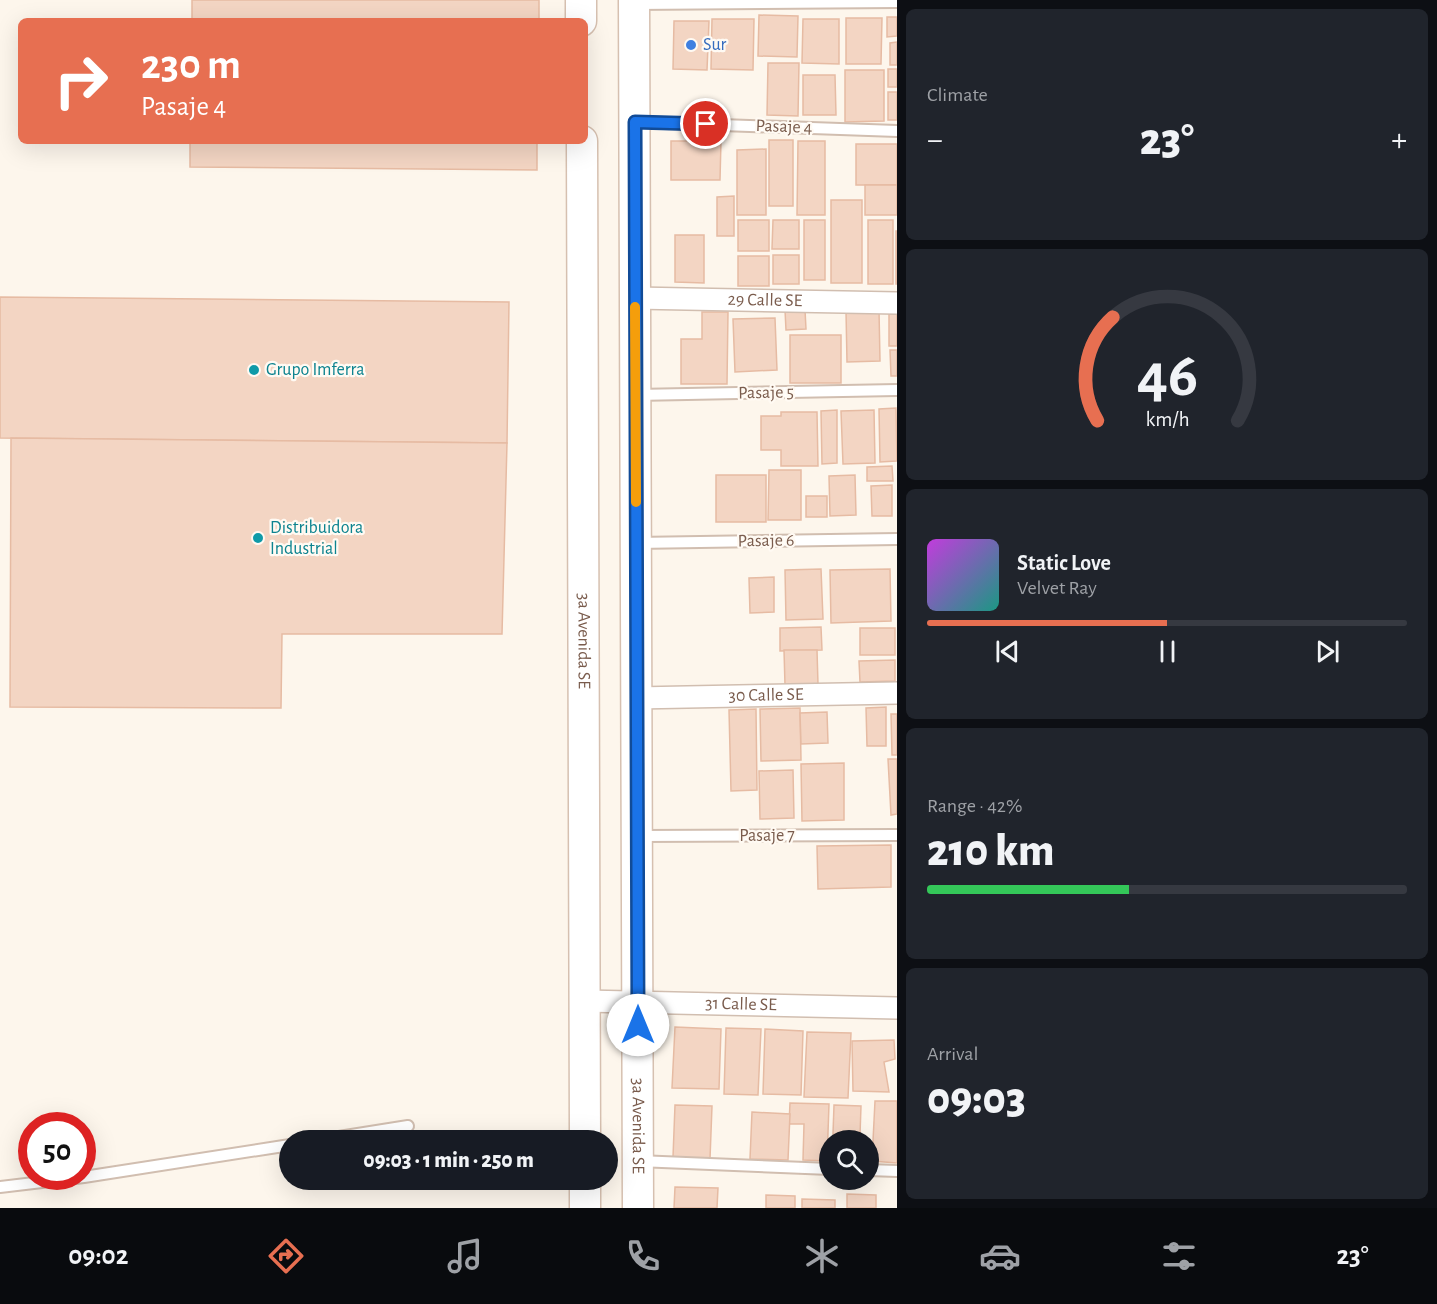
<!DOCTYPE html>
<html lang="en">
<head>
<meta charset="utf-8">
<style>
  :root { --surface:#171b24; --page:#20242c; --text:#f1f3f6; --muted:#9ea1a6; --line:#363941; --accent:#e76f51 }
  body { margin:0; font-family:"Alegreya Sans",sans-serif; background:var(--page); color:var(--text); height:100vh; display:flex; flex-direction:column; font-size:22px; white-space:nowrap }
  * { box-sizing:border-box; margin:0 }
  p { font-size:20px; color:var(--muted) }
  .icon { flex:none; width:33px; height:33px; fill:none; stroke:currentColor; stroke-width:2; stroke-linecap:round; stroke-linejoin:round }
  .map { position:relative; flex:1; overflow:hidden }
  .side { display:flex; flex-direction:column; gap:9px; padding:9px; background:#0d0f14; width:540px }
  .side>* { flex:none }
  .top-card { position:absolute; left:18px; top:18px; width:570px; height:126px; border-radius:9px; box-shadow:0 6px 24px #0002; background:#e76f51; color:#fff; overflow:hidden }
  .tools { position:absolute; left:819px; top:1130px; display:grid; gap:12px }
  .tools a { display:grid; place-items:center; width:60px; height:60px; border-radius:50%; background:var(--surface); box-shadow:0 6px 24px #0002; font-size:30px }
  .speed { position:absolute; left:18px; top:1112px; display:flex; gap:12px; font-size:30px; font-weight:700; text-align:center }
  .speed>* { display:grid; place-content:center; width:78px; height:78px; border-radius:50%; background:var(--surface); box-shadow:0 6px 24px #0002; line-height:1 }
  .speed .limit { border:9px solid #d22; background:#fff; color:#111 }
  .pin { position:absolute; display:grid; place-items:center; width:51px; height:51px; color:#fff; margin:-26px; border:3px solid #fff; border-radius:50%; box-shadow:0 2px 6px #0007 }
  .me { position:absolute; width:66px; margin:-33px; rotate:0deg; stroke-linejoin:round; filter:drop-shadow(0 0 4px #0008) }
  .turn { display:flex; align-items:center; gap:21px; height:126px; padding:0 24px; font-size:27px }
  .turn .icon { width:78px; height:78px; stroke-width:2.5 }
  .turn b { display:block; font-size:42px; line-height:51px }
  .big { font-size:45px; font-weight:800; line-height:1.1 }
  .side .widget { flex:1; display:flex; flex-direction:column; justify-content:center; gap:9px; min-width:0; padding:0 21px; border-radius:9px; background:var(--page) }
  .side .dial { align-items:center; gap:0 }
  .dial svg { height:156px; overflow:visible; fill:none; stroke:var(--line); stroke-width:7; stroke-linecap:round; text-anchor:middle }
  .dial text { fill:var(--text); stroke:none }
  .song { display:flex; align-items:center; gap:18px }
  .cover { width:72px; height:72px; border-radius:9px; background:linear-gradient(135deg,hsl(290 70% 55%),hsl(170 70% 35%)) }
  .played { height:6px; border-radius:3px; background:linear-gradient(90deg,var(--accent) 50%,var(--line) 50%) }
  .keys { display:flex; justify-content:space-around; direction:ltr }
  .heat { display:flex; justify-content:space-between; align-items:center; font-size:33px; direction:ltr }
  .charge { height:9px; border-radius:4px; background:linear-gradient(90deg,#34c759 42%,var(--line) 0) }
  .trip { position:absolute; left:279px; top:1130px; width:339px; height:60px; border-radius:30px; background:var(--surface); box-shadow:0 6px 24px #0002; font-weight:800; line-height:60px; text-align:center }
  .tabs { display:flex; height:96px; justify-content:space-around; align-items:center; background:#090b0e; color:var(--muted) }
  .tabs .icon { width:42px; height:42px }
  .tabs .current { color:var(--accent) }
  .tabs b { font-size:27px; color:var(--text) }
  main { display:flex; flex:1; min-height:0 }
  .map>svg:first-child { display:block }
  .building { fill:#f3d5c3; stroke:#e6bba3; stroke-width:1.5 }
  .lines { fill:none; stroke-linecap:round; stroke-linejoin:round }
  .lane-casing { stroke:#d1beb0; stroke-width:14 }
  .street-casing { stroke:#d1beb0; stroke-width:24 }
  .secondary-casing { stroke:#d6c0b0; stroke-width:33 }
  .lane { stroke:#fff; stroke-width:10 }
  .street { stroke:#fff; stroke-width:21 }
  .secondary { stroke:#fff; stroke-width:30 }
  .route-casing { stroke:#114b97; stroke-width:15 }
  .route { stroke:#1a73e8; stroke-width:10 }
  .slow { stroke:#f59e0b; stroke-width:10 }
  .shop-dot { fill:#3f7fe0; stroke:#fffaf3; stroke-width:2 }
  .culture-dot { fill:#0f9aa8; stroke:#fffaf3; stroke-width:2 }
  .labels { text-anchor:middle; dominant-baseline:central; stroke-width:4.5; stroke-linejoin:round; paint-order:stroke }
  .shop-label { font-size:18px; fill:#366cbe; stroke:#fffaf3; text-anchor:start }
  .street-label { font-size:18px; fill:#7a5c4d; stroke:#fffaf3 }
  .culture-label { font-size:18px; fill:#0d838f; stroke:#fffaf3; text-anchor:start }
</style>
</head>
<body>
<main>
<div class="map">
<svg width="897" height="1208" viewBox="0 0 897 1208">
  <rect width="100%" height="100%" fill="#fdf6ec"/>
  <!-- building -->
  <g class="building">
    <rect x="192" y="0" width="347" height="21"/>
    <polygon points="759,15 798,16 797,57 758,56"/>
    <polygon points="887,17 897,17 897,36 887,37"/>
    <polygon points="846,18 882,18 881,64 846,64"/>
    <polygon points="712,19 754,19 753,70 711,69"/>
    <polygon points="803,19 839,19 839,64 802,63"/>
    <polygon points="674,21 709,21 707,70 673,69"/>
    <polygon points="897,42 897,65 890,65 890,43"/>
    <polygon points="768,63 799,63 798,116 767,115"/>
    <rect x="888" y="69" width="9" height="18"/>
    <polygon points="845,70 884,70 884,121 845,122"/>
    <polygon points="803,75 835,75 836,115 803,115"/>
    <rect x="888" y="92" width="9" height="28"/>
    <rect x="769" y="140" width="24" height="66"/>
    <polygon points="190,141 537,141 537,170 190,167"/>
    <polygon points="671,141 721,141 720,180 671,180"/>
    <polygon points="798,141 825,141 825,215 797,215"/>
    <rect x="856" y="144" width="41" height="41"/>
    <polygon points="766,149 766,215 737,215 737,150"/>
    <rect x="865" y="185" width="32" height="30"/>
    <polygon points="734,196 734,236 717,236 717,197"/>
    <rect x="831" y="200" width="31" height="83"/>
    <rect x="738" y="220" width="31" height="31"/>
    <polygon points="773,220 799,220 799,249 772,249"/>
    <rect x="804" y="220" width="21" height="60"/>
    <rect x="868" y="220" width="25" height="64"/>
    <rect x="896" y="231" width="1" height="53"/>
    <polygon points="675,235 704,235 704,283 675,282"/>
    <rect x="773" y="255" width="26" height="29"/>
    <rect x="738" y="256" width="31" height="30"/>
    <polygon points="0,297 509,302 507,443 0,438"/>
    <polygon points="785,310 805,310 806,329 786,330"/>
    <polygon points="879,310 880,361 847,362 846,311"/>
    <polygon points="702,312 728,312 727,384 681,384 681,339 702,339"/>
    <rect x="889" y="313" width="8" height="33"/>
    <polygon points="775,318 777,370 735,372 733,319"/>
    <rect x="790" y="335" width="51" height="48"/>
    <polygon points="890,350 897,350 897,376 891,376"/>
    <polygon points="896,408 897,461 880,462 879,409"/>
    <polygon points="837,410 837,463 822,464 821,411"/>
    <polygon points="874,410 875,463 843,464 841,411"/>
    <polygon points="781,412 817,412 818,466 781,466 781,450 761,450 761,416 781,416"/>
    <polygon points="11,438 507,443 502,634 282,634 281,708 10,707"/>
    <polygon points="892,466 893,481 867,481 867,467"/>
    <polygon points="769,470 801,470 801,520 768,520"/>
    <rect x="716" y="475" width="50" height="47"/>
    <polygon points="855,475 856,515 830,516 829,476"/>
    <polygon points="892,485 892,516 872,516 871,486"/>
    <rect x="806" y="496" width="21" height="21"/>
    <polygon points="821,569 823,619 786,620 785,570"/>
    <polygon points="890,569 891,621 831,623 830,570"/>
    <polygon points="774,577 774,612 750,613 749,578"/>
    <polygon points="821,627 822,650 780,651 780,628"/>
    <rect x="860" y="628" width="35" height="27"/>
    <polygon points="784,650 817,650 818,684 785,685"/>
    <polygon points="895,660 895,681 860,682 859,661"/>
    <polygon points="886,707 886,746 867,746 866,708"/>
    <polygon points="800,708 801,760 761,761 760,709"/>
    <polygon points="756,709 757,790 731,791 729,710"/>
    <polygon points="827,712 828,743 801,744 800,713"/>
    <polygon points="891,714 897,714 897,755 892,755"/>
    <polygon points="888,759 897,759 897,814 891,815"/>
    <polygon points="844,763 844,820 802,821 801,764"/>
    <polygon points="793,770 794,818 760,819 759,771"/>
    <polygon points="891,845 891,887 818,889 817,846"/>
    <polygon points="675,1027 721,1029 719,1089 672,1088"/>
    <polygon points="726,1028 761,1029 758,1095 724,1094"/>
    <polygon points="765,1029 803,1031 801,1095 763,1094"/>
    <polygon points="807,1032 851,1033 848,1098 804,1097"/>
    <polygon points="894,1040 895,1059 884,1062 889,1092 853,1091 852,1041"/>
    <polygon points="875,1101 897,1101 897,1163 872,1161"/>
    <polygon points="790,1103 829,1104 827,1161 803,1160 804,1124 789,1124"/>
    <polygon points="675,1105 712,1106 710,1159 673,1157"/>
    <polygon points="834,1105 861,1106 860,1135 833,1134"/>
    <polygon points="752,1112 790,1114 788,1160 750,1159"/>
    <polygon points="675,1187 718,1188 717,1208 674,1208"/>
    <polygon points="847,1194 876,1195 876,1208 847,1208"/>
    <polygon points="766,1195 795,1196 795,1208 766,1208"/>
    <polygon points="802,1199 835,1200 835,1208 802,1208"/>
  </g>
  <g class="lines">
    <!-- lane casing -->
    <g class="lane-casing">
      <g id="lane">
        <polyline points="634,4 897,2"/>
        <polyline points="635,122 897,131"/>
        <polyline points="636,395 897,390"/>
        <polyline points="636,543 897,539"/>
        <polyline points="639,836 897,835"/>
        <polyline points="320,1140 408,1126"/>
        <polyline points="638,1161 830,1169"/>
        <polyline points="868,1170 897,1171"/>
        <polyline points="0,1187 84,1177 290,1145"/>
      </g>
    </g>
    <!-- street casing -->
    <g class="street-casing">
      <g id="street">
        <path id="s1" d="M635 298 897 303"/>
        <path id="s2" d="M636 698 897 693"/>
        <path id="s3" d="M585 1001 897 1008"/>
      </g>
    </g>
    <!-- secondary casing -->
    <g class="secondary-casing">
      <g id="secondary">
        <polyline points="581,0 581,21"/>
        <path id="s4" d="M634 0 638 1208"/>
        <path id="s5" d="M582 141 585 1140"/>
        <polyline points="585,1208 585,1179"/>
      </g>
    </g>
    <!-- lane -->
    <use href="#lane" class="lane"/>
    <!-- street -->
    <use href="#street" class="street"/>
    <!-- secondary -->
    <use href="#secondary" class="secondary"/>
  </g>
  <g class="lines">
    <!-- route casing -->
    <g class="route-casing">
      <polyline id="route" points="638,1025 635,122 706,124"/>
    </g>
    <!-- route -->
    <use href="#route" class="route"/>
    <!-- slow -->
    <polyline class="slow" points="635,307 636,502"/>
  </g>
  <!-- markers -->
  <circle class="shop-dot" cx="691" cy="45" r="6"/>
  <g class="culture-dot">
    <circle cx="254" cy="370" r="6"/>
    <circle cx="258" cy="538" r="6"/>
  </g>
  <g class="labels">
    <!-- shop labels -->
    <g class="shop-label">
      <text x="703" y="45">Sur</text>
    </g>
    <!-- street labels -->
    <g class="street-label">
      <text transform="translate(784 127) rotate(2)">Pasaje 4</text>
      <text stroke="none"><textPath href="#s1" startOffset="130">29 Calle SE</textPath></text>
      <text transform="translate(766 393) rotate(-1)">Pasaje 5</text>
      <text transform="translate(766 541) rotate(-1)">Pasaje 6</text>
      <text stroke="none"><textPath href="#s5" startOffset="500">3a Avenida SE</textPath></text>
      <text stroke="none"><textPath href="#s2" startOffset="130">30 Calle SE</textPath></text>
      <text x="767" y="836">Pasaje 7</text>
      <text stroke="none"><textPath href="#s3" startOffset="156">31 Calle SE</textPath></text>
      <text stroke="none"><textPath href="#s4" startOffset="1126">3a Avenida SE</textPath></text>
    </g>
    <!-- culture labels -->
    <g class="culture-label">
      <text x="266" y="370">Grupo Imferra</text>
      <text x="270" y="528">Distribuidora<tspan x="270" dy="21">Industrial</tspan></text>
    </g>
  </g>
</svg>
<div class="tools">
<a><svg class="icon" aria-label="search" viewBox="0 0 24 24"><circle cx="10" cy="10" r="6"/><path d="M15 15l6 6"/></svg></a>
</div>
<div class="speed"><div class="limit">50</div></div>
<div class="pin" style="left:706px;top:124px;background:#d93025"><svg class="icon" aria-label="arrive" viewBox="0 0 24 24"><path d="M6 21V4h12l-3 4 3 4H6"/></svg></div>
<svg class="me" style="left:638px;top:1025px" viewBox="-20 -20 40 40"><circle r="19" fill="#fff"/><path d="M0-13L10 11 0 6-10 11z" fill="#1a73e8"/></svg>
<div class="trip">09:03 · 1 min · 250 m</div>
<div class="top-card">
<div class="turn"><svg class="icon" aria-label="right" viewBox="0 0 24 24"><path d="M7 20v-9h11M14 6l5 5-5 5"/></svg><div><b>230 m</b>Pasaje 4</div></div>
</div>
</div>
<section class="side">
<div class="widget"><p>Climate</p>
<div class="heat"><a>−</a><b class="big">23°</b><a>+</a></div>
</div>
<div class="widget dial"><svg viewBox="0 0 100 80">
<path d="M14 69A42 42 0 1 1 86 69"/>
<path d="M14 69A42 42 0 0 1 22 16" stroke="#e76f51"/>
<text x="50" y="56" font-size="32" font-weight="700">46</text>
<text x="50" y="72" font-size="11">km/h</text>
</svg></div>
<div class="widget">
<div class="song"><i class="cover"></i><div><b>Static Love</b><p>Velvet Ray</p></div></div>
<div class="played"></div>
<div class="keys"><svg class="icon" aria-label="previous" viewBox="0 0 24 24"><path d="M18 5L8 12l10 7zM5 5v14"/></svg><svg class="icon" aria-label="pause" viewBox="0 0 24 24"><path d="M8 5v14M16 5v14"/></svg><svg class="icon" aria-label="next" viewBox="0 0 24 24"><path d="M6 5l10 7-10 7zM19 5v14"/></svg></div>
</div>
<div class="widget"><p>Range · 42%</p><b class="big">210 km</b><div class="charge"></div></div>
<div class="widget"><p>Arrival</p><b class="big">09:03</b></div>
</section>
</main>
<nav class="tabs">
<b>09:02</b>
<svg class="icon current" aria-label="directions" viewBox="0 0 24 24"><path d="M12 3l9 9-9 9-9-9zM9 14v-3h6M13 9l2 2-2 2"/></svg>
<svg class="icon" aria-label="music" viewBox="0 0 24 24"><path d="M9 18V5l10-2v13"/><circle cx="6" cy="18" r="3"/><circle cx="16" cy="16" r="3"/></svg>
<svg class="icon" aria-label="phone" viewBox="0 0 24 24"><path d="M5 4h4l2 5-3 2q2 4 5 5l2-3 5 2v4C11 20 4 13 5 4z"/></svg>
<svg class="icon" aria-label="climate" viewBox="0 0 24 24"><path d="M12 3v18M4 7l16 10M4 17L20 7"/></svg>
<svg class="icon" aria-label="car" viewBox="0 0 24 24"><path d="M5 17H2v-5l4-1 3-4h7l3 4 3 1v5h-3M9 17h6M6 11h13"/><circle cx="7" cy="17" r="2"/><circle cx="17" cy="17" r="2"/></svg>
<svg class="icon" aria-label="filters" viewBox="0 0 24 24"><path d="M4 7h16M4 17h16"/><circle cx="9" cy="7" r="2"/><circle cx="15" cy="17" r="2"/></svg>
<b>23°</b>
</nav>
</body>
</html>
